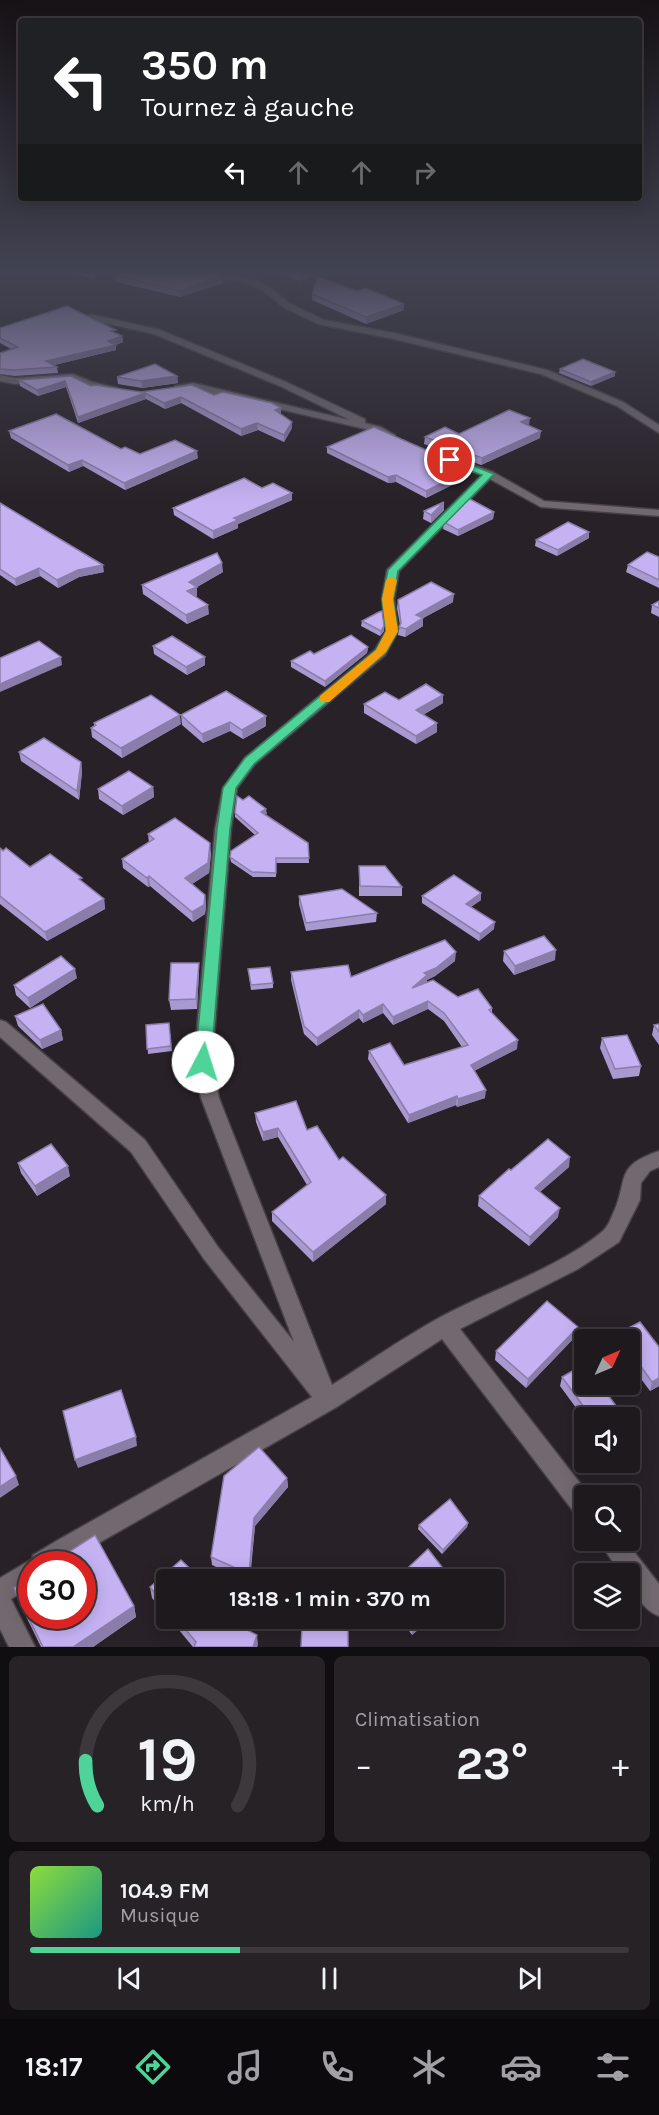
<!DOCTYPE html>
<html lang="fr">
<head>
<meta charset="utf-8">
<style>
  :root { --surface:#1e191d; --page:#262226; --text:#f1f3f6; --muted:#a1a0a4; --line:#3c383b; --accent:#4ed399 }
  body { margin:0; font-family:Karla,sans-serif; background:var(--page); color:var(--text); height:100vh; display:flex; flex-direction:column; font-size:22px; white-space:nowrap }
  * { box-sizing:border-box; margin:0 }
  p { font-size:20px; color:var(--muted) }
  .icon { flex:none; width:33px; height:33px; fill:none; stroke:currentColor; stroke-width:2; stroke-linecap:round; stroke-linejoin:round }
  .map { position:relative; height:1647px; overflow:hidden }
  .drawer { display:flex; flex-direction:column; gap:9px; padding:9px; background:#100e10; flex:1 }
  .drawer>* { flex:none }
  .hud { position:absolute; left:18px; top:18px; width:624px; height:183px; border-radius:6px; box-shadow:0 3px 15px #0003,0 0 0 2px var(--line); background:#202124; color:#fff; overflow:hidden }
  .needle { width:39px; rotate:46deg }
  .buttons { position:absolute; left:574px; top:1329px; display:grid; gap:12px }
  .buttons a { display:grid; place-items:center; width:66px; height:66px; border-radius:6px; background:var(--surface); box-shadow:0 3px 15px #0003,0 0 0 2px var(--line); font-size:30px }
  .speed { position:absolute; left:18px; top:1551px; display:flex; gap:12px; font-size:30px; font-weight:700; text-align:center }
  .speed>* { display:grid; place-content:center; width:78px; height:78px; border-radius:50%; background:var(--surface); box-shadow:0 3px 15px #0003,0 0 0 2px var(--line); line-height:1 }
  .speed .limit { border:9px solid #d22; background:#fff; color:#111 }
  .pin { position:absolute; display:grid; place-items:center; width:51px; height:51px; color:#fff; margin:-26px; border:3px solid #fff; border-radius:50%; box-shadow:0 2px 6px #0007 }
  .me { position:absolute; width:66px; margin:-33px; rotate:5deg; stroke-linejoin:round; filter:drop-shadow(0 0 4px #0008) }
  .turn { display:flex; align-items:center; gap:21px; height:126px; padding:0 24px; font-size:27px }
  .turn .icon { width:78px; height:78px; stroke-width:2.5 }
  .turn b { display:block; font-size:42px; line-height:51px }
  .lanes { display:flex; align-items:center; height:57px; padding:0 24px; background:#0003; justify-content:center; gap:30px; direction:ltr }
  .lanes .off { opacity:.35 }
  .big { font-size:45px; font-weight:700; line-height:1.1 }
  .drawer .tile { flex:1; display:flex; flex-direction:column; justify-content:center; gap:9px; min-width:0; padding:0 21px; border-radius:9px; background:var(--page) }
  .drawer .dial { align-items:center; gap:0 }
  .dial svg { height:156px; overflow:visible; fill:none; stroke:var(--line); stroke-width:7; stroke-linecap:round; text-anchor:middle }
  .dial text { fill:var(--text); stroke:none }
  .song { display:flex; align-items:center; gap:18px }
  .cover { width:72px; height:72px; border-radius:9px; background:linear-gradient(135deg,hsl(90 70% 55%),hsl(170 70% 35%)) }
  .played { height:6px; border-radius:3px; background:linear-gradient(90deg,var(--accent) 35%,var(--line) 35%) }
  .keys { display:flex; justify-content:space-around; direction:ltr }
  .heat { display:flex; justify-content:space-between; align-items:center; font-size:33px; direction:ltr }
  .drawer .tiles { flex:1; display:grid; gap:9px; grid-template-columns:1fr 1fr }
  .tile:last-child { grid-column:span 2 }
  .trip { position:absolute; left:156px; top:1569px; width:348px; height:60px; border-radius:6px; background:var(--surface); box-shadow:0 3px 15px #0003,0 0 0 2px var(--line); font-weight:700; line-height:60px; text-align:center }
  .tabs { display:flex; height:96px; justify-content:space-around; align-items:center; background:#0c0a0c; color:var(--muted) }
  .tabs .icon { width:42px; height:42px }
  .tabs .current { color:var(--accent) }
  .tabs b { font-size:27px; color:var(--text) }
  .map>svg:first-child { display:block }
  .lines { fill:none; stroke-linecap:round; stroke-linejoin:round }
  .street-casing { stroke:#454044; stroke-width:3 }
  .street { fill:#71696f; fill-rule:evenodd }
  .wall { fill:#a999d1 }
  .shaded-wall { fill:#8a7daa }
  .building { fill:#c5b2f3; stroke:#8a7daa; stroke-width:1.5 }
  .route { fill:#4ed399; stroke:#338963; stroke-width:1.5 }
  .slow { fill:#f59e0b }
</style>
</head>
<body>
<div class="map">
<svg width="659" height="1647" viewBox="0 0 659 1647">
  <rect width="100%" height="100%" fill="#282127"/>
  <g class="lines">
    <!-- street casing -->
    <g class="street-casing">
      <g id="street">
        <polygon points="197,273 217,273 258,281 270,287 289,303 324,320 394,333 547,370 623,402 659,425 659,433 617,406 541,374 394,339 318,324 283,307 264,291 253,285"/>
        <polygon points="90,314 160,330 286,382 365,419 365,423 381,427 395,435 390,438 374,431 193,389 175,390 175,386 193,383 350,420 280,386 154,334 87,319 86,317"/>
        <polygon points="73,374 92,382 117,388 112,391 90,388 72,380 15,384 0,381 0,375 15,378"/>
        <path d="M448 456 493 472 544 501 659 510V516L541 507 490 479 399 571 394 599 398 631 385 655 255 764 237 788 231 829 212 1062 219 1098 332 1385C367 1363 401 1339 437 1319 489 1290 558 1269 603 1231 607 1227 610 1221 612 1216 630 1180 612 1167 659 1151V1167L650 1171 641 1183 640 1200 619 1242 578 1269 460 1329 590 1496H585V1520L577 1516 442 1339 335 1408 62 1564H32V1586L11 1599 35 1647H9L0 1629V1578L32 1559 33 1555 58 1540 312 1397 204 1259 131 1152 0 1037V1020L6 1022 145 1140 218 1247 294 1342 201 1098 194 1062 215 829 223 788 245 758 375 650 386 631 382 599 387 570 482 475 444 461 443 459Z"/>
        <path d="M598 1540H625L659 1584V1616C643 1610 630 1590 630 1574H621Z"/>
      </g>
    </g>
    <!-- street -->
    <use href="#street" class="street"/>
  </g>
  <!-- wall -->
  <g class="wall">
    <polygon points="72,273 95,273 95,279"/>
    <polygon points="281,273 321,273 299,281"/>
    <polygon points="115,275 223,283 180,297 116,282"/>
    <polygon points="357,291 404,304 404,310 366,324 312,300 312,294"/>
    <polygon points="0,328 116,334 122,336 123,342 116,345 116,350 54,365 57,367 58,373 15,376 0,374 0,353 11,349 0,343"/>
    <polygon points="560,369 615,372 615,376 591,386 559,373"/>
    <polygon points="71,376 91,386 141,392 214,395 281,414 292,428 284,442 258,430 241,436 181,403 165,409 146,399 78,423 66,387 38,396 20,386 19,380"/>
    <polygon points="177,376 178,383 142,388 118,384 117,377"/>
    <polygon points="528,425 540,438 481,465 424,444 425,437"/>
    <polygon points="9,431 121,449 140,454 198,458 125,490 83,466 69,472 11,438"/>
    <polygon points="327,447 426,450 468,465 466,478 426,498 396,482 388,483 327,453"/>
    <polygon points="262,488 292,493 292,500 238,524 238,528 213,539 174,515 173,508"/>
    <polygon points="444,502 444,510 431,523 423,519 424,511"/>
    <polygon points="0,503 104,572 79,577 58,588 40,576 16,586 0,575"/>
    <polygon points="494,512 493,519 458,536 443,529 444,522"/>
    <polygon points="589,538 557,556 535,546 536,540"/>
    <polygon points="659,557 659,588 626,572 628,565"/>
    <polygon points="223,572 197,587 197,596 196,597 209,614 187,624 143,594 142,585"/>
    <polygon points="398,600 453,602 423,618 423,626 405,637 398,635 400,625 397,608"/>
    <polygon points="659,601 659,617 651,613 652,605"/>
    <polygon points="362,621 384,626 384,631 380,636 361,626"/>
    <polygon points="153,646 205,657 205,665 187,675 154,654"/>
    <polygon points="368,647 367,653 325,687 291,667 291,661 314,654"/>
    <polygon points="443,695 443,703 423,715 437,732 416,744 364,713 364,704"/>
    <polygon points="181,715 266,716 266,726 243,739 230,731 203,743 182,725"/>
    <polygon points="94,723 181,724 122,758 92,737 91,728 94,726"/>
    <polygon points="19,752 81,762 82,772 79,800 21,761"/>
    <polygon points="153,787 154,797 123,815 99,799 98,789"/>
    <polygon points="235,813 267,814 265,814 308,843 309,863 276,863 276,877 253,877 231,862 230,857 255,835 235,817"/>
    <polygon points="148,834 211,853 209,873 192,884 205,895 206,905 205,914 193,922 150,886 148,887 123,868 122,859 149,843"/>
    <polygon points="0,848 30,867 82,882 104,899 105,909 47,941 0,904"/>
    <polygon points="359,866 402,887 402,896 359,896"/>
    <polygon points="481,893 481,900 471,907 494,929 479,941 422,903 422,896"/>
    <polygon points="299,896 377,913 376,922 306,931 299,904"/>
    <polygon points="504,951 555,960 514,975 503,961"/>
    <polygon points="455,961 435,976 427,980 427,982 458,997 492,1008 492,1013 517,1049 474,1071 485,1098 457,1107 456,1105 408,1123 368,1059 369,1051 404,1065 462,1047 444,1021 428,1009 393,1025 383,1013 363,1023 359,1018 317,1046 304,1034 291,980 291,972 351,977"/>
    <polygon points="248,969 273,983 273,988 251,990"/>
    <polygon points="199,972 197,1009 171,1010 169,1000"/>
    <polygon points="77,978 30,1008 16,995 14,985"/>
    <polygon points="15,1016 61,1030 63,1040 42,1049 18,1026"/>
    <polygon points="169,1023 172,1051 148,1054 146,1025"/>
    <polygon points="659,1024 659,1045 652,1035 654,1025"/>
    <polygon points="602,1038 641,1066 639,1076 613,1079 600,1048"/>
    <polygon points="255,1113 307,1130 386,1204 313,1262 272,1221 272,1212 307,1185 278,1137 263,1141 256,1122"/>
    <polygon points="18,1163 70,1176 37,1196 21,1173"/>
    <polygon points="569,1167 540,1192 558,1217 529,1246 478,1206 479,1196 511,1170"/>
    <polygon points="640,1322 659,1347 659,1386 650,1391 630,1364 630,1340 616,1340 617,1334"/>
    <polygon points="578,1327 576,1336 526,1388 495,1360 496,1351"/>
    <polygon points="562,1377 625,1418 585,1418 585,1420 560,1386"/>
    <polygon points="287,1478 288,1487 255,1526 250,1580 243,1580 212,1565 211,1557"/>
    <polygon points="468,1523 467,1527 442,1554 418,1529 419,1525"/>
    <polygon points="166,1580 166,1615 152,1598 150,1587"/>
    <polygon points="14,1588 134,1606 136,1617 93,1647 41,1647 18,1600"/>
    <polygon points="169,1618 224,1618 257,1635 257,1647 193,1647"/>
    <polygon points="400,1618 431,1618 412,1635"/>
  </g>
  <!-- shaded-wall -->
  <g class="shaded-wall">
    <polygon points="305,273 321,273 299,281 299,276"/>
    <polygon points="223,276 223,283 180,297 179,291"/>
    <polygon points="404,304 404,310 366,324 366,317"/>
    <polygon points="122,336 123,342 115,345 116,350 47,367 46,361"/>
    <polygon points="615,372 615,376 591,386 591,382"/>
    <polygon points="177,376 178,383 142,388 141,381"/>
    <polygon points="65,381 66,387 38,396 37,390"/>
    <polygon points="145,393 146,399 78,423 78,417"/>
    <polygon points="181,397 181,403 165,409 164,403"/>
    <polygon points="281,408 281,414 275,410"/>
    <polygon points="530,418 529,425 521,422"/>
    <polygon points="292,422 292,428 284,442 284,435"/>
    <polygon points="257,423 258,430 241,436 241,429"/>
    <polygon points="541,431 540,438 481,465 482,458"/>
    <polygon points="197,451 198,458 125,490 124,483"/>
    <polygon points="82,460 83,466 69,472 68,465"/>
    <polygon points="468,465 466,478 426,498 426,491 461,469"/>
    <polygon points="396,475 396,482 388,483 388,477"/>
    <polygon points="292,493 292,500 238,524 238,528 213,539 213,531 234,518"/>
    <polygon points="444,502 444,510 431,523 431,515"/>
    <polygon points="494,512 493,519 458,536 458,530"/>
    <polygon points="589,532 589,538 557,556 558,550"/>
    <polygon points="222,563 223,572 197,587 197,596 188,600 187,591 189,582"/>
    <polygon points="103,565 104,572 79,577 58,588 57,580 78,570"/>
    <polygon points="39,568 40,576 16,586 15,579"/>
    <polygon points="454,594 453,602 416,622 416,615"/>
    <polygon points="208,605 209,614 187,624 186,615"/>
    <polygon points="423,618 423,626 405,637 406,629"/>
    <polygon points="384,626 384,631 380,636 381,631"/>
    <polygon points="368,647 367,653 325,687 325,681"/>
    <polygon points="61,657 62,665 0,692 0,684"/>
    <polygon points="205,657 205,665 187,675 186,667"/>
    <polygon points="443,695 443,703 416,719 416,710"/>
    <polygon points="180,715 181,724 122,758 121,748"/>
    <polygon points="266,716 266,726 243,739 242,730"/>
    <polygon points="230,722 230,731 203,743 202,734"/>
    <polygon points="437,723 437,732 416,744 416,736"/>
    <polygon points="81,762 82,772 79,800 77,791"/>
    <polygon points="153,787 154,797 123,815 122,806"/>
    <polygon points="266,809 267,814 261,817 261,812"/>
    <polygon points="210,843 211,853 209,873 186,888 185,878"/>
    <polygon points="149,876 150,886 148,887 147,878"/>
    <polygon points="481,893 481,900 466,910 466,904"/>
    <polygon points="205,895 206,905 205,914 193,922 192,912"/>
    <polygon points="104,899 105,909 47,941 45,932"/>
    <polygon points="495,922 494,929 479,941 480,934"/>
    <polygon points="556,950 555,960 514,975 515,966"/>
    <polygon points="456,952 455,961 435,976 427,980 427,983 412,988 424,973"/>
    <polygon points="199,963 199,972 197,1009 196,999"/>
    <polygon points="75,969 77,978 30,1008 28,998"/>
    <polygon points="428,1001 428,1009 393,1025 393,1017"/>
    <polygon points="383,1004 383,1013 363,1023 363,1015"/>
    <polygon points="359,1010 359,1018 317,1046 317,1038"/>
    <polygon points="61,1030 63,1040 42,1049 40,1040"/>
    <polygon points="518,1040 517,1049 470,1073 471,1065"/>
    <polygon points="486,1090 485,1098 457,1107 458,1099"/>
    <polygon points="457,1096 456,1105 408,1123 409,1115"/>
    <polygon points="278,1128 278,1137 263,1141 263,1132"/>
    <polygon points="570,1157 569,1167 533,1198 535,1188"/>
    <polygon points="68,1166 70,1176 37,1196 35,1186"/>
    <polygon points="386,1195 386,1204 313,1262 313,1252"/>
    <polygon points="560,1208 558,1217 529,1246 530,1237"/>
    <polygon points="578,1327 576,1336 526,1388 528,1379"/>
    <polygon points="659,1378 659,1386 650,1391 652,1382"/>
    <polygon points="136,1437 137,1446 78,1468 75,1460"/>
    <polygon points="16,1476 19,1485 0,1498 0,1487"/>
    <polygon points="287,1478 288,1487 255,1526 249,1580 249,1574 254,1518"/>
    <polygon points="468,1523 467,1527 442,1554 443,1550"/>
    <polygon points="134,1606 136,1617 93,1647 73,1647"/>
    <polygon points="423,1618 431,1618 412,1635 413,1627"/>
    <polygon points="257,1635 258,1645 257,1647 253,1647"/>
  </g>
  <!-- building -->
  <g class="building">
    <polygon points="120,273 213,273 223,276 179,291 115,275"/>
    <polygon points="293,273 305,273 299,276"/>
    <polygon points="318,277 357,291 366,288 404,304 366,317 312,294"/>
    <polygon points="67,306 116,330 111,331 122,336 108,341 116,345 46,361 57,367 14,370 0,369 0,353 18,347 0,338 0,328"/>
    <polygon points="583,359 615,372 591,382 560,369"/>
    <polygon points="155,364 177,376 141,381 117,377"/>
    <polygon points="71,376 91,386 95,385 141,392 192,385 214,395 223,392 272,403 281,408 275,410 292,422 284,435 257,423 241,429 181,397 164,403 145,393 78,417 65,381 37,390 19,380"/>
    <polygon points="509,410 530,418 521,422 541,431 482,458 425,437 445,427 459,434"/>
    <polygon points="56,414 121,449 125,447 140,454 175,440 197,451 124,483 82,460 68,465 9,431"/>
    <polygon points="374,427 426,450 468,465 461,469 466,471 426,491 396,475 388,477 327,447"/>
    <polygon points="244,478 262,488 273,483 292,493 234,518 238,520 213,531 173,508"/>
    <polygon points="468,498 494,512 458,530 444,522"/>
    <polygon points="444,502 431,515 424,511"/>
    <polygon points="0,503 103,565 78,570 57,580 39,568 15,579 0,569"/>
    <polygon points="568,522 589,532 558,550 536,540"/>
    <polygon points="647,552 659,557 659,580 628,565"/>
    <polygon points="217,553 222,563 189,582 197,587 187,591 208,605 186,615 142,585"/>
    <polygon points="431,582 454,594 416,615 423,618 406,629 399,627 401,623 398,600"/>
    <polygon points="659,601 659,608 652,605"/>
    <polygon points="382,611 384,626 381,631 362,621 379,612"/>
    <polygon points="351,635 368,647 325,681 291,661 310,651 314,654"/>
    <polygon points="172,636 205,657 186,667 153,646"/>
    <polygon points="39,641 61,657 0,684 0,658"/>
    <polygon points="426,684 443,695 416,710 437,723 416,736 364,704 385,692 399,700"/>
    <polygon points="226,691 266,716 242,730 230,722 202,734 181,715"/>
    <polygon points="151,695 180,715 121,748 91,728 96,725 94,723"/>
    <polygon points="44,738 81,762 77,791 19,752"/>
    <polygon points="129,771 153,787 122,806 98,789"/>
    <polygon points="237,796 243,800 249,796 266,809 261,812 308,843 309,858 276,858 276,873 252,872 230,857 231,851 258,833 235,813"/>
    <polygon points="175,818 210,843 208,863 185,878 205,895 204,905 192,912 149,876 147,878 122,859 154,839 148,834"/>
    <polygon points="0,848 3,851 6,848 30,867 50,854 82,878 79,879 104,899 45,932 0,896"/>
    <polygon points="359,866 385,866 402,887 360,886"/>
    <polygon points="454,875 481,893 466,904 495,922 480,934 422,896"/>
    <polygon points="342,889 377,913 306,923 299,896"/>
    <polygon points="544,936 556,950 515,966 504,951"/>
    <polygon points="445,940 456,952 436,968 424,973 427,975 412,988 433,980 458,997 478,989 492,1008 489,1010 518,1040 471,1065 486,1090 458,1099 457,1096 409,1115 369,1051 390,1043 404,1065 468,1045 444,1013 428,1001 393,1017 383,1004 363,1015 359,1010 317,1038 304,1026 291,972 348,965 351,977"/>
    <polygon points="61,956 75,969 28,998 14,985"/>
    <polygon points="171,963 199,963 196,999 169,1000"/>
    <polygon points="270,967 273,983 251,985 248,969"/>
    <polygon points="43,1004 61,1030 40,1040 15,1016"/>
    <polygon points="169,1023 171,1046 147,1049 146,1025"/>
    <polygon points="659,1024 659,1032 654,1025"/>
    <polygon points="627,1035 641,1066 615,1069 602,1038"/>
    <polygon points="296,1101 307,1130 317,1126 339,1160 343,1157 386,1195 313,1252 272,1212 311,1182 278,1128 263,1132 255,1113"/>
    <polygon points="548,1139 570,1157 535,1188 560,1208 530,1237 479,1196 509,1169 511,1170"/>
    <polygon points="51,1144 68,1166 35,1186 18,1163"/>
    <polygon points="547,1301 578,1327 528,1379 496,1351"/>
    <polygon points="640,1322 659,1347 659,1378 652,1382 630,1351 630,1340 621,1340 617,1334"/>
    <polygon points="584,1364 585,1366 585,1384 600,1384 625,1418 592,1418 562,1377"/>
    <polygon points="121,1390 136,1437 75,1460 63,1411"/>
    <polygon points="259,1447 287,1478 254,1518 249,1574 211,1557 224,1476"/>
    <polygon points="0,1448 16,1476 0,1487"/>
    <polygon points="450,1499 468,1523 443,1550 419,1525"/>
    <polygon points="95,1535 134,1606 73,1647 43,1647 14,1588 32,1577 32,1616 82,1616 82,1564 50,1564"/>
    <polygon points="428,1549 452,1580 395,1580"/>
    <polygon points="181,1560 202,1580 166,1580 166,1607 150,1587"/>
    <polygon points="176,1618 224,1618 257,1635 253,1647 194,1647 196,1642"/>
    <polygon points="407,1618 423,1618 413,1627"/>
    <polygon points="302,1625 348,1626 348,1647 301,1647"/>
  </g>
  <!-- sky -->
  <linearGradient id="sky" x2="0" y2="1"><stop stop-color="#161215"/><stop offset="0.54" stop-color="#424352"/><stop offset="1" stop-color="#424352" stop-opacity="0"/></linearGradient>
  <rect width="659" height="504" fill="url(#sky)"/>
  <!-- route -->
  <polygon class="route" points="450,457 494,474 398,571 393,599 398,631 386,652 254,764 236,788 230,829 211,1062 209,1066 203,1068 197,1066 195,1062 217,829 223,788 245,758 376,650 386,631 382,599 388,570 482,475 447,462 447,458"/>
  <!-- slow -->
  <polygon class="slow" points="391,577 397,580 393,599 398,631 386,652 329,702 320,702 320,696 376,650 386,631 382,599 386,580"/>
</svg>
<div class="buttons">
<a><svg class="needle" viewBox="-14 -14 28 28"><path d="M0-13l5 13h-10z" fill="#e53935"/><path d="M0 13l5-13h-10z" fill="#a1a0a4"/></svg></a>
<a><svg class="icon" aria-label="sound" viewBox="0 0 24 24"><path d="M4 9h4l5-4v14l-5-4H4zM17 9q2 3 0 6"/></svg></a>
<a><svg class="icon" aria-label="search" viewBox="0 0 24 24"><circle cx="10" cy="10" r="6"/><path d="M15 15l6 6"/></svg></a>
<a><svg class="icon" aria-label="layers" viewBox="0 0 24 24"><path d="M12 4l9 5-9 5-9-5zM3 14l9 5 9-5"/></svg></a>
</div>
<div class="speed"><div class="limit">30</div></div>
<div class="pin" style="left:450px;top:460px;background:#d93025"><svg class="icon" aria-label="arrive" viewBox="0 0 24 24"><path d="M6 21V4h12l-3 4 3 4H6"/></svg></div>
<svg class="me" style="left:203px;top:1062px" viewBox="-20 -20 40 40"><circle r="19" fill="#fff"/><path d="M0-13L10 11 0 6-10 11z" fill="#4ed399"/></svg>
<div class="trip">18:18 · 1 min · 370 m</div>
<div class="hud">
<div class="turn"><svg class="icon" aria-label="left" viewBox="0 0 24 24"><path d="M17 20v-9H6M10 6l-5 5 5 5"/></svg><div><b>350 m</b>Tournez à gauche</div></div>
<div class="lanes"><svg class="icon" aria-label="left" viewBox="0 0 24 24"><path d="M17 20v-9H6M10 6l-5 5 5 5"/></svg><svg class="icon off" aria-label="ahead" viewBox="0 0 24 24"><path d="M12 20V5M6 11l6-6 6 6"/></svg><svg class="icon off" aria-label="ahead" viewBox="0 0 24 24"><path d="M12 20V5M6 11l6-6 6 6"/></svg><svg class="icon off" aria-label="right" viewBox="0 0 24 24"><path d="M7 20v-9h11M14 6l5 5-5 5"/></svg></div>
</div>
</div>
<section class="drawer">
<div class="tiles">
<div class="tile dial"><svg viewBox="0 0 100 80">
<path d="M14 69A42 42 0 1 1 86 69"/>
<path d="M14 69A42 42 0 0 1 8 46" stroke="#4ed399"/>
<text x="50" y="56" font-size="32" font-weight="700">19</text>
<text x="50" y="72" font-size="11">km/h</text>
</svg></div>
<div class="tile"><p>Climatisation</p>
<div class="heat"><a>−</a><b class="big">23°</b><a>+</a></div>
</div>
<div class="tile">
<div class="song"><i class="cover"></i><div><b>104.9 FM</b><p>Musique</p></div></div>
<div class="played"></div>
<div class="keys"><svg class="icon" aria-label="previous" viewBox="0 0 24 24"><path d="M18 5L8 12l10 7zM5 5v14"/></svg><svg class="icon" aria-label="pause" viewBox="0 0 24 24"><path d="M8 5v14M16 5v14"/></svg><svg class="icon" aria-label="next" viewBox="0 0 24 24"><path d="M6 5l10 7-10 7zM19 5v14"/></svg></div>
</div>
</div>
</section>
<nav class="tabs">
<b>18:17</b>
<svg class="icon current" aria-label="directions" viewBox="0 0 24 24"><path d="M12 3l9 9-9 9-9-9zM9 14v-3h6M13 9l2 2-2 2"/></svg>
<svg class="icon" aria-label="music" viewBox="0 0 24 24"><path d="M9 18V5l10-2v13"/><circle cx="6" cy="18" r="3"/><circle cx="16" cy="16" r="3"/></svg>
<svg class="icon" aria-label="phone" viewBox="0 0 24 24"><path d="M5 4h4l2 5-3 2q2 4 5 5l2-3 5 2v4C11 20 4 13 5 4z"/></svg>
<svg class="icon" aria-label="climate" viewBox="0 0 24 24"><path d="M12 3v18M4 7l16 10M4 17L20 7"/></svg>
<svg class="icon" aria-label="car" viewBox="0 0 24 24"><path d="M5 17H2v-5l4-1 3-4h7l3 4 3 1v5h-3M9 17h6M6 11h13"/><circle cx="7" cy="17" r="2"/><circle cx="17" cy="17" r="2"/></svg>
<svg class="icon" aria-label="filters" viewBox="0 0 24 24"><path d="M4 7h16M4 17h16"/><circle cx="9" cy="7" r="2"/><circle cx="15" cy="17" r="2"/></svg>
</nav>
</body>
</html>
